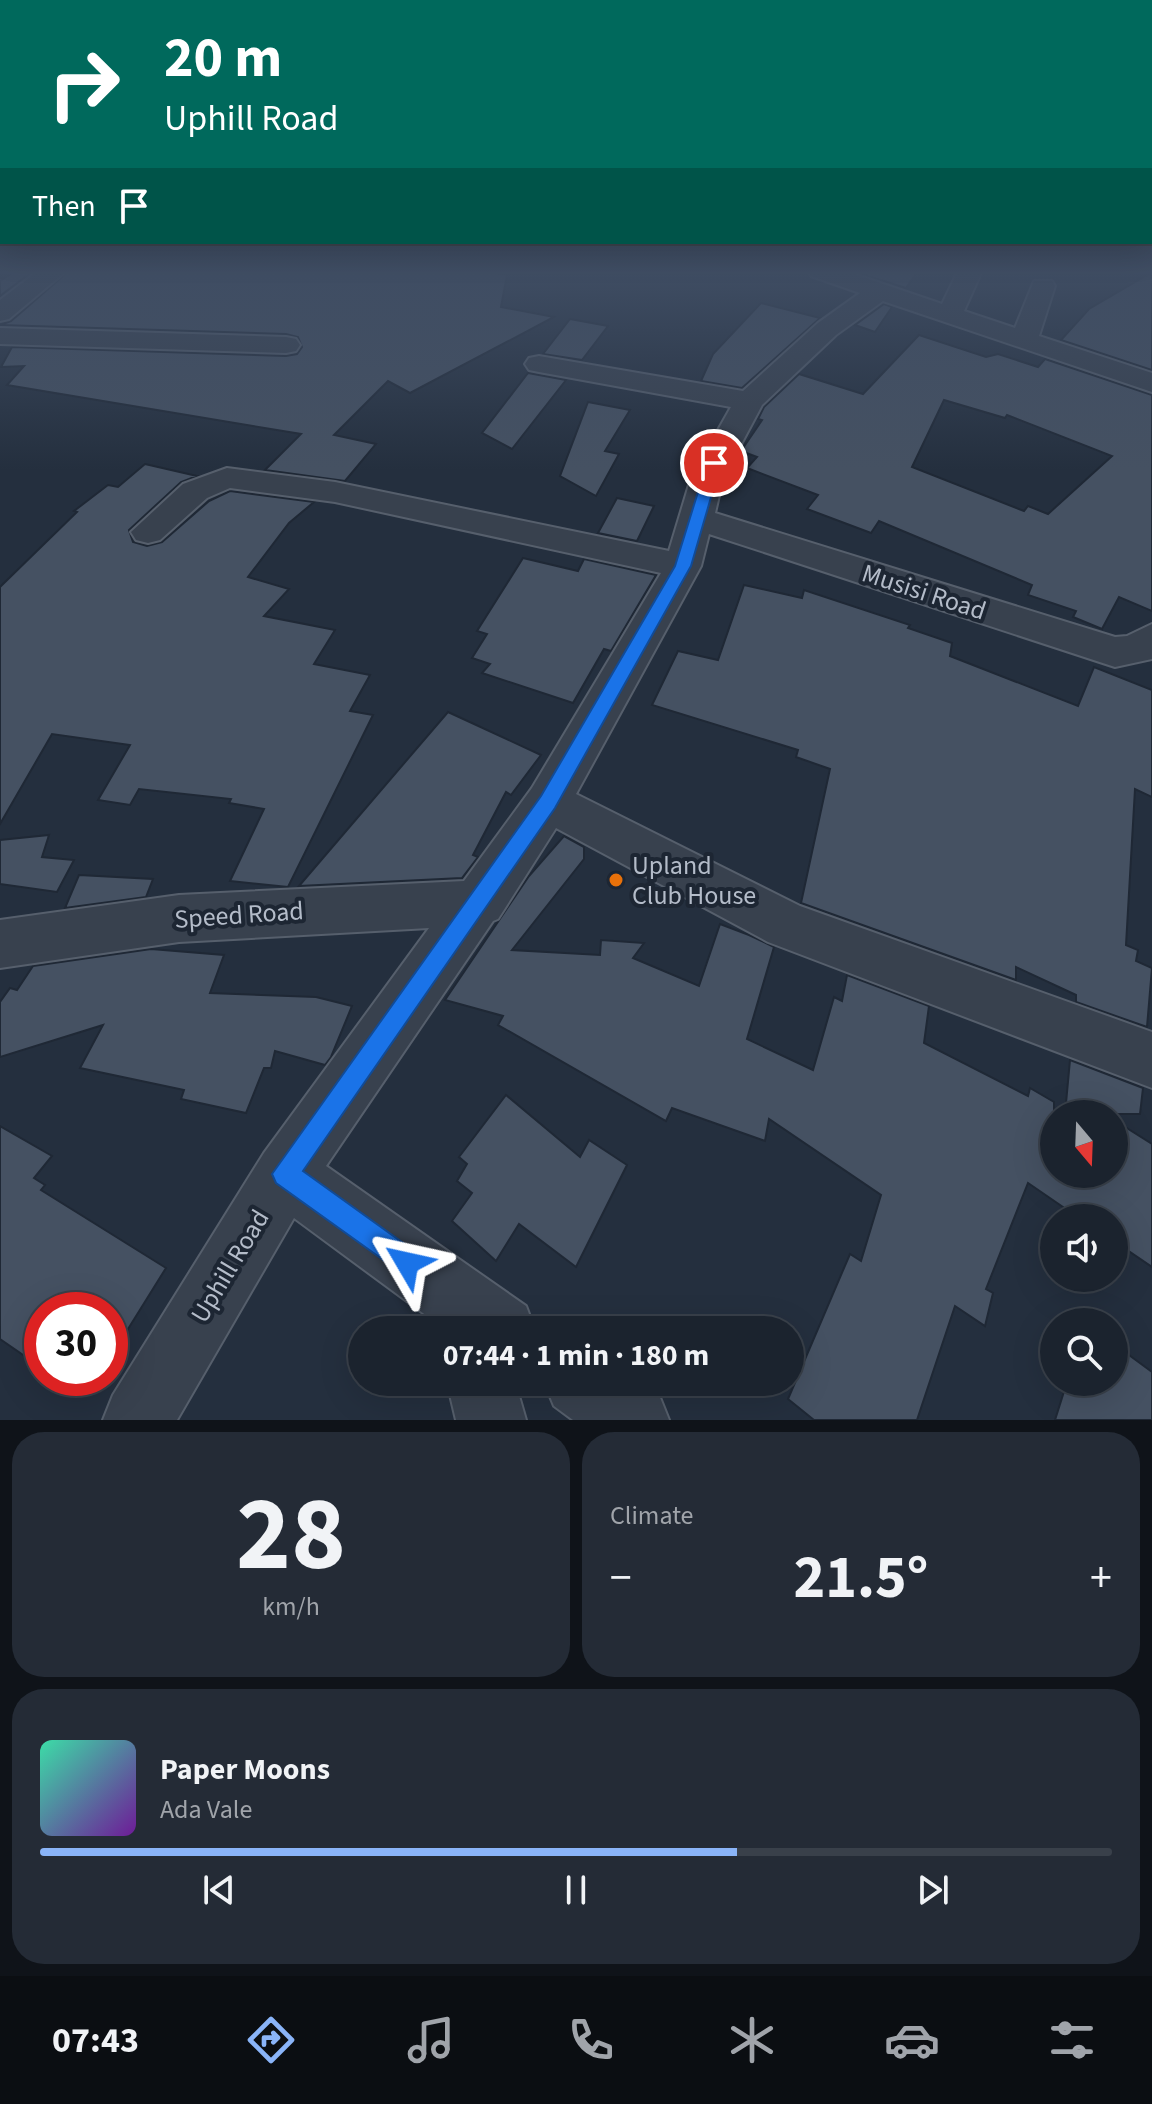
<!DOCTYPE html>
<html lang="en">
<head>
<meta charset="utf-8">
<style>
  :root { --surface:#1b232e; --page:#242b36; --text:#f1f3f6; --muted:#a0a4aa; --line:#39404a; --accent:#8ab4f8 }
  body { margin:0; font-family:"Source Sans 3",sans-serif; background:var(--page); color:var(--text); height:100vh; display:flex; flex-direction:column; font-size:30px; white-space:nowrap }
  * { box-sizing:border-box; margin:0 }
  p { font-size:26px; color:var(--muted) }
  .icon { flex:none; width:44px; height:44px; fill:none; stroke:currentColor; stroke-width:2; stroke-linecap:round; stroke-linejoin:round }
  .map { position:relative; height:1420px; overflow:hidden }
  .panel { display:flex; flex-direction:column; gap:12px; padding:12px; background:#0f1319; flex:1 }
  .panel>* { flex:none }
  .top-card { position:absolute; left:0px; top:0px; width:1152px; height:244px; box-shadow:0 8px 32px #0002,0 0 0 2px var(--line); background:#00695c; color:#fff; overflow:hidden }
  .needle { width:52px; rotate:161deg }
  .tools { position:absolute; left:1040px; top:1100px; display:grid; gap:16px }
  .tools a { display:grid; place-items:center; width:88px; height:88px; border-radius:50%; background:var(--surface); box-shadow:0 8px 32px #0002,0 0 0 2px var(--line); font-size:40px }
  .speed { position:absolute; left:24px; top:1292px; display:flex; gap:16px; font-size:40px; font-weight:700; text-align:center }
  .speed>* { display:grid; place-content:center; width:104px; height:104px; border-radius:50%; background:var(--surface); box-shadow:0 8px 32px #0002,0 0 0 2px var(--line); line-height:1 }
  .speed .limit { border:12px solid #d22; background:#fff; color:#111 }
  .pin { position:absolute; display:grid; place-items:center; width:68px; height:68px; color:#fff; margin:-34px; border:4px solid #fff; border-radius:50%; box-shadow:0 2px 8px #0007 }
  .me { position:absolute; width:88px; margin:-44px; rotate:306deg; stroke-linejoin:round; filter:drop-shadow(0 0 6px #0008) }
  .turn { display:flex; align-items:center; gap:28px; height:168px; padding:0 32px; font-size:36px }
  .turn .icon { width:104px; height:104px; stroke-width:2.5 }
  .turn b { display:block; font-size:56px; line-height:68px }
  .then { display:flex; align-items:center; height:76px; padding:0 32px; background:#0003; gap:16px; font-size:30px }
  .big { font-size:60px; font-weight:700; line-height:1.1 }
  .panel .tile { flex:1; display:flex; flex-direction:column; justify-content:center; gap:12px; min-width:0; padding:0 28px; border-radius:32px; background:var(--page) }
  .panel .dial { align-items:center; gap:0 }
  .dial b { font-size:104px; line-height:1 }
  .song { display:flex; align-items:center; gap:24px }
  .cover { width:96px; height:96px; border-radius:12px; background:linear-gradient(135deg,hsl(160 70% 55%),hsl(280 70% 35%)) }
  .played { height:8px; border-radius:4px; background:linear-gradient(90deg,var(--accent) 65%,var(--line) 65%) }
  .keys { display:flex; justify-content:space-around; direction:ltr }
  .heat { display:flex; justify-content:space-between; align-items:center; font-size:44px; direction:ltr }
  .panel .tiles { flex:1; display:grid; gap:12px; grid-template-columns:1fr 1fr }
  .tile:last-child { grid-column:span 2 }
  .trip { position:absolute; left:348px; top:1316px; width:456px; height:80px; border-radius:40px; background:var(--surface); box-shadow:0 8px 32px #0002,0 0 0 2px var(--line); font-weight:700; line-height:80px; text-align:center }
  .dock { display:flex; height:128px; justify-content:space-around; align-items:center; background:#0b0e12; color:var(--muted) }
  .dock .icon { width:56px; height:56px }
  .dock .selected { color:var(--accent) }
  .dock b { font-size:36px; color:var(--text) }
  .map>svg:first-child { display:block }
  .building { fill:#455162; stroke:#1f2835; stroke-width:2; fill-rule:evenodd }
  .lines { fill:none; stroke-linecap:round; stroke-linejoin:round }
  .minor-casing { stroke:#565f6c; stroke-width:4 }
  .minor { fill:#38414e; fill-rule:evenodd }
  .route { fill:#1a73e8; stroke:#114b97; stroke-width:2 }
  .food-dot { fill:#e8710a; stroke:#1d2633; stroke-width:3 }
  .labels { text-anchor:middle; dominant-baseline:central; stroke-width:8; stroke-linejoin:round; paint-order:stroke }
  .street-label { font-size:26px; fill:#b4bcc9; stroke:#1d2633 }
  .poi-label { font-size:26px; fill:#b4bcc9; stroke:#1d2633; text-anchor:start }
</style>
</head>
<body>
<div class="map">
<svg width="1152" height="1420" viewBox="0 0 1152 1420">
  <rect width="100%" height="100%" fill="#242f3e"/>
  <!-- building -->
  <g class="building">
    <polygon points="15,271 33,271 0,296 0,281"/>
    <polygon points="69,271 488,271 507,275 501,307 554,317 410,393 388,381 334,435 376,444 345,481 265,470 301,434 7,385 24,366 1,367 12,347 286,356 297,354 302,347 298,337 286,334 0,325 11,321"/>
    <polygon points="867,271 918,271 906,288 865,275"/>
    <polygon points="1152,272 1152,370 1061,340 1089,309"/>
    <polygon points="761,303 820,318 742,388 701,381 713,354"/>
    <polygon points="884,304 892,307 875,332 855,325"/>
    <polygon points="570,319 608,326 582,360 543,354"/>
    <path d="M919 335 986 357 998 354 1038 367 1045 359 1152 395V611L1119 597 1102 629 1073 617 1076 611 1028 595 1032 585 879 521 871 533 807 509 818 495 747 468 757 457 741 451 762 420 758 419 764 407 799 374 863 394ZM944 400 1005 418 1007 415 1112 456 1048 514 1028 506 1024 511 912 467Z"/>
    <polygon points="528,373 566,380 512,449 482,433"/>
    <polygon points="588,402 630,410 605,451 619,454 596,496 560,476"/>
    <polygon points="145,464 197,476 181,482 129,530 133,542 147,546 162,542 209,501 230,491 314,502 289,523 248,577 289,589 264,616 335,630 314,664 370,675 350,711 373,715 288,887 230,881 264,809 229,803 231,799 139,789 130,805 98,800 130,745 52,734 0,824 0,587 77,512 74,511 108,485 118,487"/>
    <polygon points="617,498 654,506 637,541 598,533"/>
    <polygon points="523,558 578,571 584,559 656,575 611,651 604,649 573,703 482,673 490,664 472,658 487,634 477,631"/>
    <polygon points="744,585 802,598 804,590 910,625 908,628 952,643 950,656 1078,706 1094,667 1152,690 1152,797 1135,789 1126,945 1138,950 1136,961 1152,968 1147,1027 1076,1002 1076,995 1016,967 1016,980 801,903 830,769 796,757 798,750 652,705 678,651 718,660"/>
    <polygon points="448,712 541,755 511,795 506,792 473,855 478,857 462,878 299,886"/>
    <polygon points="49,835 42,857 74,860 57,892 0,884 0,840"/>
    <polygon points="564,836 584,847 584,859 512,950 600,955 601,940 644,943 633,958 699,986 720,924 749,935 774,947 747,1039 813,1070 834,997 842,1001 847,975 929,1006 924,1043 1028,1096 1030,1088 1054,1102 1054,1174 1114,1174 1114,1120 1152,1144 1152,1267 1114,1241 1114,1218 1079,1218 1028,1183 986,1289 993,1293 985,1326 955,1306 917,1420 814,1420 788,1399 850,1254 861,1261 881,1195 769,1119 765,1141 672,1108 666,1121 498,1025 503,1016 445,1000 529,876"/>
    <polygon points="79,875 153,879 146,897 65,908"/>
    <polygon points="151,949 224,955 210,993 316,997 352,1006 331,1057 325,1065 275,1051 271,1068 264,1068 246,1113 181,1099 184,1090 80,1068 103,1025 0,1057 0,1002 10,988 17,990 33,966"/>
    <polygon points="1070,1060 1143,1088 1140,1114 1065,1114"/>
    <polygon points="506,1095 580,1157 589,1140 627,1165 576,1267 519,1224 496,1261 452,1221 472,1193 457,1181 467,1164 459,1157"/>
    <polygon points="0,1126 52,1156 34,1178 45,1185 41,1190 166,1268 110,1358 110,1310 42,1310 42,1368 0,1339"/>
    <polygon points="1114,1344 1152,1372 1152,1420 1055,1420 1067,1382 1114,1382"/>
  </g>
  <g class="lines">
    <!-- minor casing -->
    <g class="minor-casing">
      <g id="minor">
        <polygon points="38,271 66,271 9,319 0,321 0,300"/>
        <polygon points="808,271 845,271 942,304 958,271 982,271 964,311 1015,328 1034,281 1052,281 1055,286 1039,336 1152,373 1152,392 883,301 836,335 762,405 723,478 715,513 1115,637 1127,636 1152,624 1152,659 1115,667 709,534 701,566 576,794 800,906 1152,1032 1152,1088 768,942 556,828 498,919 493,921 326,1166 526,1306 535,1330 446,1330 294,1218 177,1420 103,1420 113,1395 264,1153 429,928 179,942 0,968 0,920 179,895 464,881 532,788 661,573 335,502 230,488 207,498 160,540 148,543 136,540 131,532 183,484 227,468 335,482 669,551 691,478 731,407 539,372 529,370 525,364 529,358 539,356 743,391 818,323 860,293 811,276"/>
        <polygon points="0,328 286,337 296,339 300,345 296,351 286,353 0,344"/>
        <polygon points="447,1382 515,1382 526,1420 456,1420"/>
        <polygon points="544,1382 639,1382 659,1395 669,1420 573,1420 554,1406"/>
      </g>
    </g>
    <!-- minor -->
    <use href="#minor" class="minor"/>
  </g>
  <!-- sky -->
  <linearGradient id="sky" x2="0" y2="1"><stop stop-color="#141a22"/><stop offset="0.58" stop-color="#3f4d63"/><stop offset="1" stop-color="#3f4d63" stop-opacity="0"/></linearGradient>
  <rect width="1152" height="470" fill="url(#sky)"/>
  <!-- route -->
  <polygon class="route" points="714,459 721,463 691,566 555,808 303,1171 417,1253 421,1263 417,1273 407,1277 276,1183 272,1174 541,796 675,566 707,463"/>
  <!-- markers -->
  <circle class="food-dot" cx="616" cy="880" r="8"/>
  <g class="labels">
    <!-- street labels -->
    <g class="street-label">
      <text transform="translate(924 592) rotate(18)">Musisi Road</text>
      <text transform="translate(239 915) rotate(-4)">Speed Road</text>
      <text transform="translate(230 1266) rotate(-59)">Uphill Road</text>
    </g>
    <!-- poi labels -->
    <g class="poi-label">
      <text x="632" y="865">Upland<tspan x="632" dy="30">Club House</tspan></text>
    </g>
  </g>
</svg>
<div class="tools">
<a><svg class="needle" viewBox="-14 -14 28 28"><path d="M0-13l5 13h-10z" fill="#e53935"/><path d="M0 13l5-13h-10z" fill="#a0a4aa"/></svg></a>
<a><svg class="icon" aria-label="sound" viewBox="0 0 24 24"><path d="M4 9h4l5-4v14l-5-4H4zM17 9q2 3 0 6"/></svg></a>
<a><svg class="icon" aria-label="search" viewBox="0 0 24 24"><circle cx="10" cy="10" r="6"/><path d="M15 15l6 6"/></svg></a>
</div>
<div class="speed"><div class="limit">30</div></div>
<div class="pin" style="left:714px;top:463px;background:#d93025"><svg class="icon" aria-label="arrive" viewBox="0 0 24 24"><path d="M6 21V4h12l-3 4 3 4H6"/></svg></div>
<svg class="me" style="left:407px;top:1263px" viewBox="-20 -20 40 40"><path d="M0-17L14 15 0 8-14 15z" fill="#1a73e8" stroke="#fff" stroke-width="4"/></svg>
<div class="trip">07:44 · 1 min · 180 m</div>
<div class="top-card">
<div class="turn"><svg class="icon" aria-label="right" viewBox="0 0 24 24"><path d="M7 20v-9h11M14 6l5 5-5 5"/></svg><div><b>20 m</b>Uphill Road</div></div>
<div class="then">Then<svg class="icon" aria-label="arrive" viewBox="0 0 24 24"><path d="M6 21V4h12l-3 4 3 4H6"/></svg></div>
</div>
</div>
<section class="panel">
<div class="tiles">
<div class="tile dial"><b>28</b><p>km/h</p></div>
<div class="tile"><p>Climate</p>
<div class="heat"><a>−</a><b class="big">21.5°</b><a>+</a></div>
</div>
<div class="tile">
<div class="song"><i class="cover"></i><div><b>Paper Moons</b><p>Ada Vale</p></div></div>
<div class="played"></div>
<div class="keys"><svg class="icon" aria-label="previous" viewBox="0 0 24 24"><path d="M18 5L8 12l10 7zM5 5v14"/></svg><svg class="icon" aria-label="pause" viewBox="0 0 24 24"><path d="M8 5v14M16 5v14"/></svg><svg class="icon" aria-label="next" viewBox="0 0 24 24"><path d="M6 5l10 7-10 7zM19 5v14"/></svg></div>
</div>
</div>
</section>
<nav class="dock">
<b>07:43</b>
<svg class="icon selected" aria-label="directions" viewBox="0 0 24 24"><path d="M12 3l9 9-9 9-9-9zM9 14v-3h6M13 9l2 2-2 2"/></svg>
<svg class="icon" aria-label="music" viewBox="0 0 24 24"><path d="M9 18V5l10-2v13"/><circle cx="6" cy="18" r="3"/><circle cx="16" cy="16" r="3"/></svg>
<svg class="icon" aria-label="phone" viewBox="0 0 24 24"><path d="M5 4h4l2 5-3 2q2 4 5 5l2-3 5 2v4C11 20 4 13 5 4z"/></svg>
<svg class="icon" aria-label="climate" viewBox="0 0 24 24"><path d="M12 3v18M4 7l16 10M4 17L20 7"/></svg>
<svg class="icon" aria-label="car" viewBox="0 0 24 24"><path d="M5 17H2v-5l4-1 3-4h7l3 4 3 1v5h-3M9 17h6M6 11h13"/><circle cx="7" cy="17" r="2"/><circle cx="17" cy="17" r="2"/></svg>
<svg class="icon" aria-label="filters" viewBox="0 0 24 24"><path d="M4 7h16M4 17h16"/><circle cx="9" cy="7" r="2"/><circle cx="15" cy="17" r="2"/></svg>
</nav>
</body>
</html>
